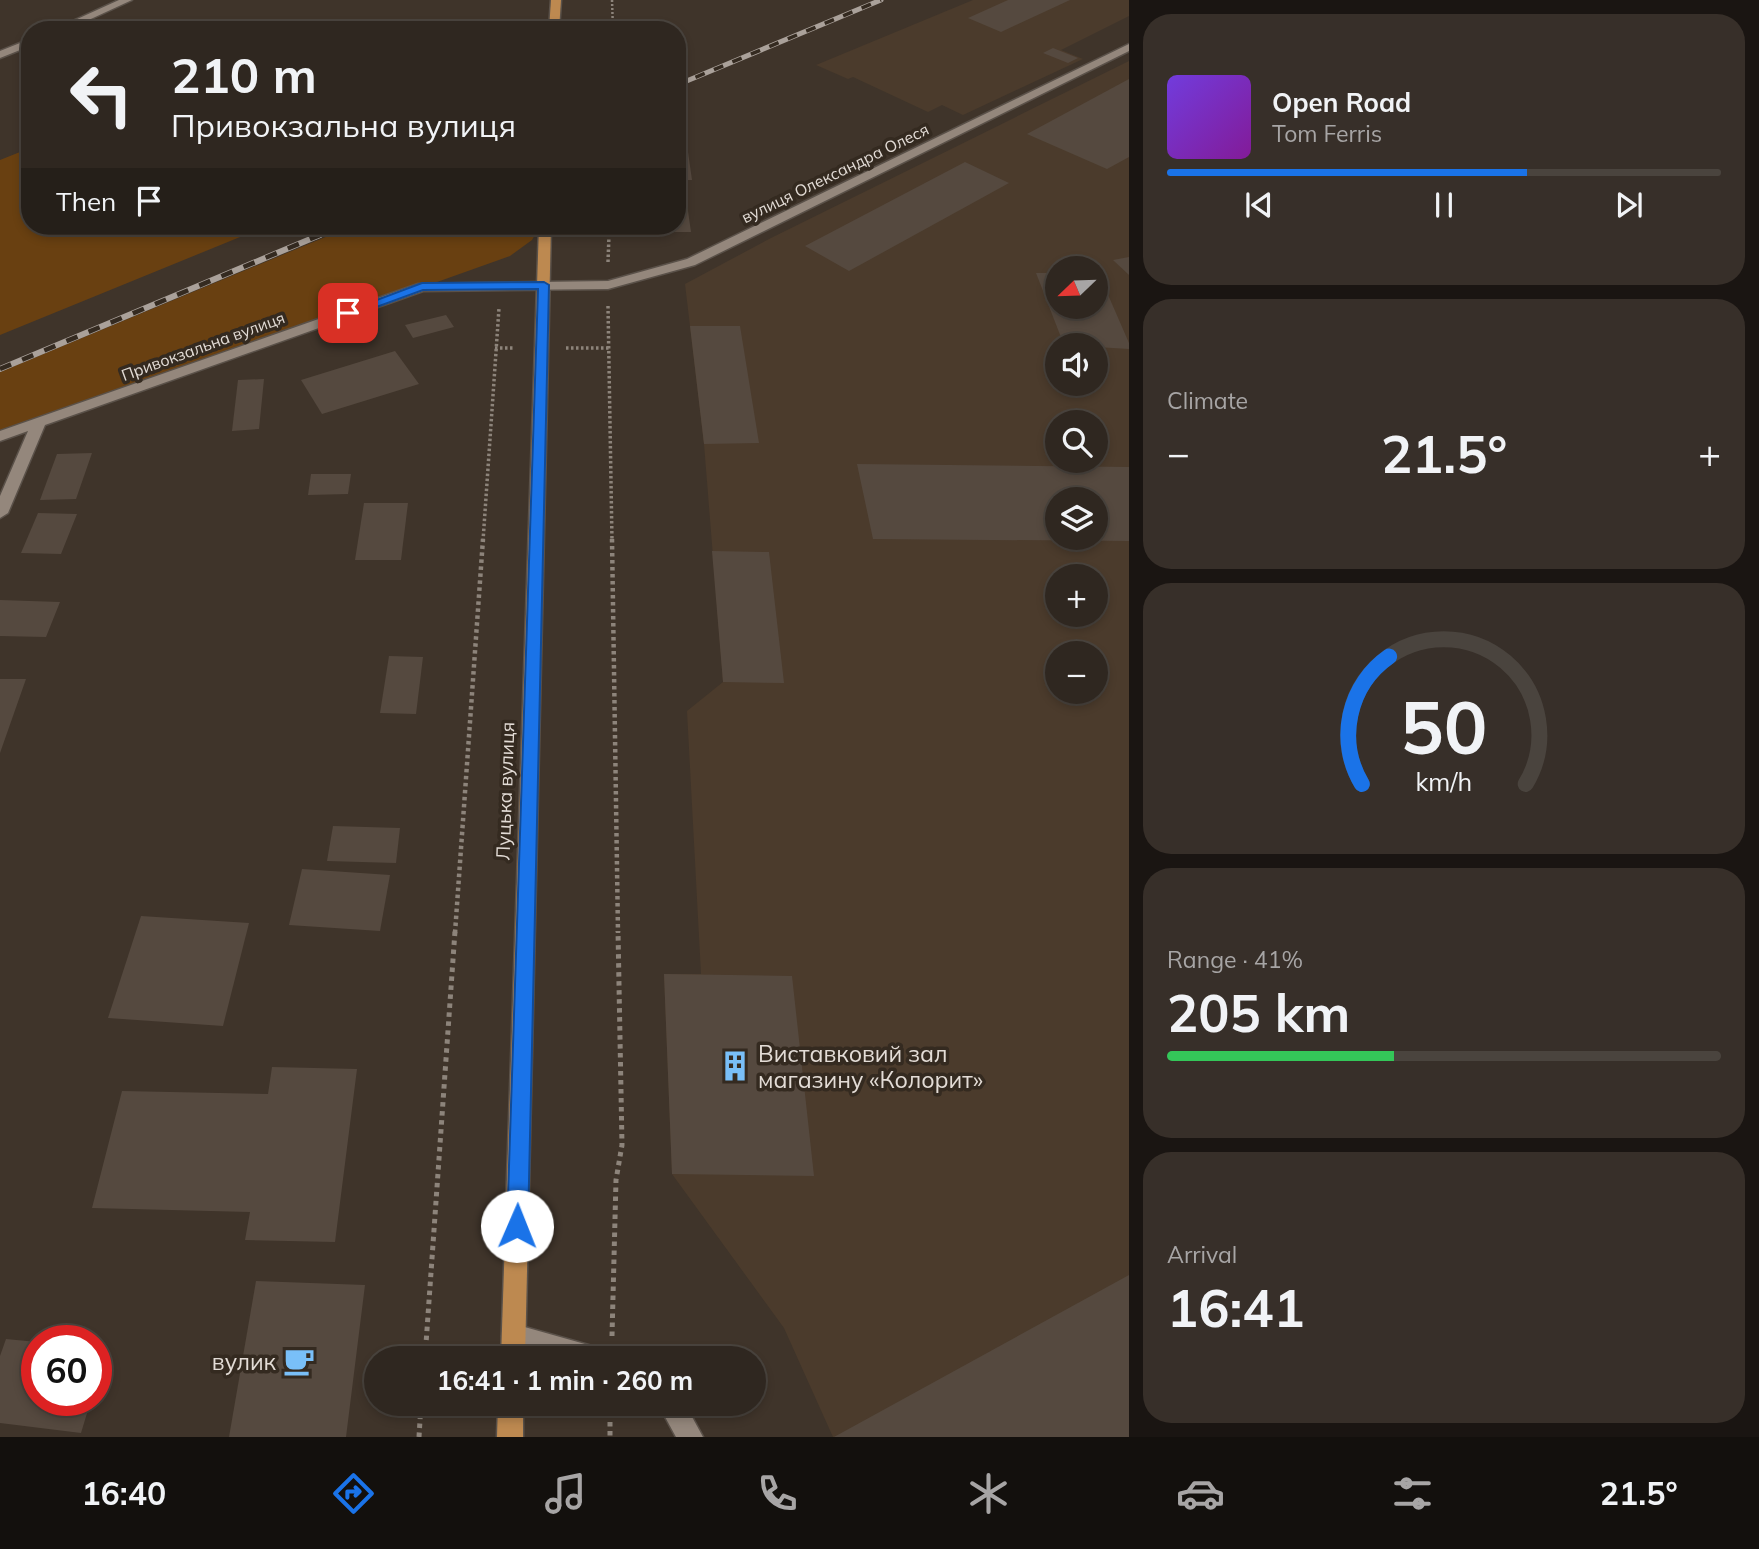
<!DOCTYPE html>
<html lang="en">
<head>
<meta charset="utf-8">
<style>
  :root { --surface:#2f2720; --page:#372f29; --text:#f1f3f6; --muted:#a7a5a5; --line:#4a443e; --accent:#1a73e8 }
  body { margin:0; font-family:Mulish,sans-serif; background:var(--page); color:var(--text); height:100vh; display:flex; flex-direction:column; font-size:26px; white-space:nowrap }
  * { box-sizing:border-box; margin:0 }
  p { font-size:23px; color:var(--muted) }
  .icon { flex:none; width:38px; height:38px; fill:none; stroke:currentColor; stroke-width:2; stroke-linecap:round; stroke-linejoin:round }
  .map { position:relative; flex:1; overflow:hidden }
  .panel { display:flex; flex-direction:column; gap:14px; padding:14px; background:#1a1512; width:630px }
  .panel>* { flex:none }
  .top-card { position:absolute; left:21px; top:21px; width:665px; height:214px; border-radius:28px; box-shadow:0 4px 10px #0003,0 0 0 2px var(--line); background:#2f2720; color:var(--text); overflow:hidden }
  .needle { width:46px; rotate:247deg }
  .tools { position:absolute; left:1045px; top:256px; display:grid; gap:14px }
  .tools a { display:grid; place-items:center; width:63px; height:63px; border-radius:50%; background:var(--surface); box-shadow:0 4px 10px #0003,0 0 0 2px var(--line); font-size:35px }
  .speed { position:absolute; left:21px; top:1325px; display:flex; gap:14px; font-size:35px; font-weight:700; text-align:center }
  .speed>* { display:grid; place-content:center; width:91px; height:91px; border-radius:50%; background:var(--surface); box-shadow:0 4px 10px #0003,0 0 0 2px var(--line); line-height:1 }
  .speed .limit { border:10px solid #d22; background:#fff; color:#111 }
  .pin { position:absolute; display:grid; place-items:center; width:60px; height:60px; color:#fff; margin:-30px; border-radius:14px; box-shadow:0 4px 10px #0006 }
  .me { position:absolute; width:77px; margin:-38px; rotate:1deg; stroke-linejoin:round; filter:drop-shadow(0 0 5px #0008) }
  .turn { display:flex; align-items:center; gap:24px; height:147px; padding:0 35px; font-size:32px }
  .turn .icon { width:91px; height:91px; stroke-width:2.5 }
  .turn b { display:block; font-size:49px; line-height:60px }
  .then { display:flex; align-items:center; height:66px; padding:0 35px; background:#0003; gap:14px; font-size:26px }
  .big { font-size:52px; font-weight:700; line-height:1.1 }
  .panel .tile { flex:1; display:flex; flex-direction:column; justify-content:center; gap:10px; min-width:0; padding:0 24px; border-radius:28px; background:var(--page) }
  .panel .dial { align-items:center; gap:0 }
  .dial svg { height:182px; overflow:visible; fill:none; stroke:var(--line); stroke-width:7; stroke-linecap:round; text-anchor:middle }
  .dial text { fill:var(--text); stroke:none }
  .song { display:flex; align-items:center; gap:21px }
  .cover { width:84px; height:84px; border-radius:10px; background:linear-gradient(135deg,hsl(260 70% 55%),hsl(290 70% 35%)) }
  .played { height:7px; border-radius:4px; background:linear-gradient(90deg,var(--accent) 65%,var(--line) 65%) }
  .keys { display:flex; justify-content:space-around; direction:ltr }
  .heat { display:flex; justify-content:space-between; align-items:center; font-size:38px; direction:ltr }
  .charge { height:10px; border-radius:5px; background:linear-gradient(90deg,#34c759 41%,var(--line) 0) }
  .trip { position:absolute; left:364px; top:1346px; width:402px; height:70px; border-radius:35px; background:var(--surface); box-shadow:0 4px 10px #0003,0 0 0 2px var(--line); font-weight:700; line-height:70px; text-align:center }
  .tab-bar { display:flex; height:112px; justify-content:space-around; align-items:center; background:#13100d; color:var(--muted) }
  .tab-bar .icon { width:49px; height:49px }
  .tab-bar .selected { color:var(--accent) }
  .tab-bar b { font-size:32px; color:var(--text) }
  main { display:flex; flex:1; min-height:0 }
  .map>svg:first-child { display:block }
  .built { fill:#4b3b2c; fill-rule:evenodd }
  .green { fill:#694011 }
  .building { fill:#55493f; fill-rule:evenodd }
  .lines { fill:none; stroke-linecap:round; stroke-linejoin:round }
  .minor-casing { stroke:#5a5149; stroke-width:3 }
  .major-casing { stroke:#5a5149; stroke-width:3 }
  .path-far3 { stroke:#8d847b; stroke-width:2.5; stroke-dasharray:2 2; stroke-linecap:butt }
  .path-far2 { stroke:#8d847b; stroke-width:3.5; stroke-dasharray:2.5 2.5; stroke-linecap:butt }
  .path-far1 { stroke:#8d847b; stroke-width:4.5; stroke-dasharray:3.5 3.5; stroke-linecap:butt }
  .path { stroke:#8d847b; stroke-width:5; stroke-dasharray:4.5 4.5; stroke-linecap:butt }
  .minor { fill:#94877c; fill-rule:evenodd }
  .major { fill:#bd8950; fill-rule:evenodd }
  .rail-far1-casing { stroke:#aaa19a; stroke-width:5 }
  .rail-casing { stroke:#aaa19a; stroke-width:6 }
  .rail-far1 { stroke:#342a20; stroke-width:3.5; stroke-dasharray:10; stroke-linecap:butt }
  .rail { stroke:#342a20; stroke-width:4.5; stroke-dasharray:12; stroke-linecap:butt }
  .route { fill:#1a73e8; stroke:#114b97; stroke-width:2 }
  .labels { text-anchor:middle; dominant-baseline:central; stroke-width:7; stroke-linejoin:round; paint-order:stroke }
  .far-street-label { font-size:16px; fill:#e3dcd6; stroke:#342a20 }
  .street-label { font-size:19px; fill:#e3dcd6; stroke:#342a20 }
  .near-poi-label { font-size:23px; fill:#e3dcd6; stroke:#342a20; text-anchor:start }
</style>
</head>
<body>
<main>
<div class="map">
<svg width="1129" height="1437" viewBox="0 0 1129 1437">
  <rect width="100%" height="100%" fill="#3f342a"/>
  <!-- built -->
  <g class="built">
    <polygon points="973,0 1129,0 1129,16 1061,50 1083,59 963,115 942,105 928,112 853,77 848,79 816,65"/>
    <path d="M1129 61V1437H833L784 1328 672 1174 664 974H701L687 711 723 682 704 444 685 284 771 238ZM1057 268H1096V306H1057ZM1057 345H1096V383H1057ZM1057 422H1096V460H1057ZM1057 499H1096V537H1057ZM1057 576H1096V614H1057ZM1057 653H1096V691H1057Z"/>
  </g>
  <!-- green -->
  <g class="green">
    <polygon points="30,148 30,226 267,226 0,335 0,160"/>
    <polygon points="352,226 540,226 532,240 510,256 0,438 0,372"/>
  </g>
  <!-- building -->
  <g class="building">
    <polygon points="1008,0 1070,0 1001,32 968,18"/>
    <polygon points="1053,48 1078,58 1068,63 1043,53"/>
    <polygon points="1129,79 1129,157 1107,169 1027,134"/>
    <polygon points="677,152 688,152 692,180 677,180"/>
    <polygon points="965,162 1009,183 849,271 805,246"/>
    <polygon points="677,204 687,204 691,232 658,232 658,226 677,226"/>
    <polygon points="1129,257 1129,275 1113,260"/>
    <polygon points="1036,273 1057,273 1057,306 1096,306 1096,274 1099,274 1129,343 1129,349 1064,345"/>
    <polygon points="446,315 454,327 413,338 405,325"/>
    <polygon points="690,326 740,326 759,443 704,444"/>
    <polygon points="395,351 419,384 322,414 301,380"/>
    <polygon points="264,379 259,429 232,431 238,380"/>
    <polygon points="92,453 76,499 40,500 57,454"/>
    <path d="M857 464 1129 467V541L873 539ZM1057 499H1096V537H1057Z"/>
    <polygon points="311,474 351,474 348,494 308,495"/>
    <polygon points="364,503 408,503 401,560 355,560"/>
    <polygon points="38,513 77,514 61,554 21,553"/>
    <polygon points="712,551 769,552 784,683 723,682"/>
    <polygon points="0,600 60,602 46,637 0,636"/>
    <polygon points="389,656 423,657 416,714 380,713"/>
    <polygon points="0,679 26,679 0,753"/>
    <polygon points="333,826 400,828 396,863 327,861"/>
    <polygon points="302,869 390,875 380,931 289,925"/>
    <polygon points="141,916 249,923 223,1026 108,1018"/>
    <polygon points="664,974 792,976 814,1176 672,1174"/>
    <polygon points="272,1067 357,1069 335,1242 245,1240 250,1212 92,1208 122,1091 268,1094"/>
    <polygon points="1129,1275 1129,1437 834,1437"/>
    <polygon points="256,1281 365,1285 346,1437 229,1437"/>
    <polygon points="6,1339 37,1342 37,1400 91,1400 81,1433 0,1423 0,1356"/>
    <polygon points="96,1350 107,1351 97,1382 96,1382"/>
  </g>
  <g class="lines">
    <!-- minor casing -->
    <g class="minor-casing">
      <g id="minor">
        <polygon points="119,0 132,0 67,30 53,30"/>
        <polygon points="30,39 30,46 0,58 0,51"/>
        <polygon points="1129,44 1129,51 695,265 608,289 423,291 45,425 8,513 0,518 0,496 28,431 0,441 0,431 418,284 608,281 687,259"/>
        <path d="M514 1324 592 1346 601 1349 604 1358C568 1358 540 1359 505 1345L502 1336 505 1327Z"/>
        <polygon points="658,1404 685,1404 703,1437 676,1437"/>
      </g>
    </g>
    <!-- major casing -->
    <g class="major-casing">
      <g id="major">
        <polygon points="551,0 561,0 559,30 549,30"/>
        <polygon points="539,226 551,226 525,1358 501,1358"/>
        <polygon points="498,1404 523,1404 523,1437 497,1437"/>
      </g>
    </g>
    <!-- path-far3 -->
    <g class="path-far3">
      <polyline points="612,0 613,30"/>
      <polyline points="609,237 609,226"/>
    </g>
    <!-- path-far2 -->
    <g class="path-far2">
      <polyline points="608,262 609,235"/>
      <polyline points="608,306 612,541"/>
      <polyline points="495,348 515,348"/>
      <polyline points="566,348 609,348"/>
      <polyline points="483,541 499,308"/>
    </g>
    <!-- path-far1 -->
    <g class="path-far1">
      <polyline points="612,539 618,933"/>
      <polyline points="455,933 483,539"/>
    </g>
    <!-- path -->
    <g class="path">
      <polyline points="612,1336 616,1180 622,1145 618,931"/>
      <polyline points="425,1358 455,931"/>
      <polyline points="610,1404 610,1437"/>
      <polyline points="419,1437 421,1404"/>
    </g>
    <!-- minor -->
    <use href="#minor" class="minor"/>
    <!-- major -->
    <use href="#major" class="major"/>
    <!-- rail-far1 casing -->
    <g class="rail-far1-casing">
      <g id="rail-far1">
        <polyline points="677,85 881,0"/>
        <polyline points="316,237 342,226"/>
      </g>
    </g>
    <!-- rail casing -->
    <g class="rail-casing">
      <polyline id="rail" points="0,369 320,235"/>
    </g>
    <!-- rail-far1 -->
    <use href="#rail-far1" class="rail-far1"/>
    <!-- rail -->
    <use href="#rail" class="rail"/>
  </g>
  <!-- route -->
  <polygon class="route" points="544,282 549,285 528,1226 525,1234 517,1237 510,1234 507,1226 538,289 423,290 352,316 342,313 422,283"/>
  <!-- icons -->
  <defs>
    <g id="building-bare" transform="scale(2.415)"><path d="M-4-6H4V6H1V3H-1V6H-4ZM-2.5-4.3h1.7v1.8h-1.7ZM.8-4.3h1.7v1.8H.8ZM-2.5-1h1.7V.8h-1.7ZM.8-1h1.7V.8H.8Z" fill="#79bff8" stroke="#342a20" stroke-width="2.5" paint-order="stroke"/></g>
    <g id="cafe-bare" transform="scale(2.415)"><path d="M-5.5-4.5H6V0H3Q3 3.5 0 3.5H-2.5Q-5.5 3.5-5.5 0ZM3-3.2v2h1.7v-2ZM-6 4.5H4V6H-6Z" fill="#79bff8" stroke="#342a20" stroke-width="2.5" paint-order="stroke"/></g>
  </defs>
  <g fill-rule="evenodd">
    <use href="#building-bare" x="735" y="1066"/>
    <use href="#cafe-bare" x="299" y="1361"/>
  </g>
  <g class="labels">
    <!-- far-street labels -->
    <g class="far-street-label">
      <text transform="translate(835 173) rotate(-26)">вулиця Олександра Олеся</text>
      <text transform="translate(203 346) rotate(-20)">Привокзальна вулиця</text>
    </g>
    <!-- street labels -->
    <g class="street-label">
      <text transform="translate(505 791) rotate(-88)">Луцька вулиця</text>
    </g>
    <!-- near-poi labels -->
    <g class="near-poi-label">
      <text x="758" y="1053">Виставковий зал<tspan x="758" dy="26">магазину «Колорит»</tspan></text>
      <text x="276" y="1361" text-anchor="end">вулик</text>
    </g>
  </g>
</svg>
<div class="tools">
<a><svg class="needle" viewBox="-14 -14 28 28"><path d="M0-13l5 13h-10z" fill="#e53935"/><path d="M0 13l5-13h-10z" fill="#a7a5a5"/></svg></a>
<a><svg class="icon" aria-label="sound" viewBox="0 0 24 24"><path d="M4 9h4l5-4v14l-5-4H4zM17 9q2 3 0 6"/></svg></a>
<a><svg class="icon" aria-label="search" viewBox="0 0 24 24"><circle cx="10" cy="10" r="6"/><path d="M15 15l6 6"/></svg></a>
<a><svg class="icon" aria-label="layers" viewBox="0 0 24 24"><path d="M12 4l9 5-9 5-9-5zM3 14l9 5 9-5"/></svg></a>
<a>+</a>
<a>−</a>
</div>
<div class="speed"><div class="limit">60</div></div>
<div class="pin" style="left:348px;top:313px;background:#d93025"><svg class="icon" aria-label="arrive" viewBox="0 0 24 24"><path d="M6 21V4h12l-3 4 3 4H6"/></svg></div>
<svg class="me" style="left:517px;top:1226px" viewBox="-20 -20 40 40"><circle r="19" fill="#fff"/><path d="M0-13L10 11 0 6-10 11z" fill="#1a73e8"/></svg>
<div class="trip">16:41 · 1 min · 260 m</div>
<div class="top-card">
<div class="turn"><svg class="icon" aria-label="left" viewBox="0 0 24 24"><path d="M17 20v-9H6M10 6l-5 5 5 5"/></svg><div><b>210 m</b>Привокзальна вулиця</div></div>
<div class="then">Then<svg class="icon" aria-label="arrive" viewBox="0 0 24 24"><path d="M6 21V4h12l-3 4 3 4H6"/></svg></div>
</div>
</div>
<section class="panel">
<div class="tile">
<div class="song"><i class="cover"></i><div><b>Open Road</b><p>Tom Ferris</p></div></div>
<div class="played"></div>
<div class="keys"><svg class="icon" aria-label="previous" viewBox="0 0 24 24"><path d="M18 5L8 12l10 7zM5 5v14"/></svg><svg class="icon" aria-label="pause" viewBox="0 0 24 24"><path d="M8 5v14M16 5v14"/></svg><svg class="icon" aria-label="next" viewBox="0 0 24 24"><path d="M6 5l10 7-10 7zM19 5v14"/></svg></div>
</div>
<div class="tile"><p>Climate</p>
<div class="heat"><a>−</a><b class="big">21.5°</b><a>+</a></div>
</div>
<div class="tile dial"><svg viewBox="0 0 100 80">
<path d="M14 69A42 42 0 1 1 86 69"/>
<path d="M14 69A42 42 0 0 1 26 13" stroke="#1a73e8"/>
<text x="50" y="56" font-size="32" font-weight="700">50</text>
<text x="50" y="72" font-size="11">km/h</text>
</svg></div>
<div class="tile"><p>Range · 41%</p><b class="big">205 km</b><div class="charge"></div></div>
<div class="tile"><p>Arrival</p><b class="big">16:41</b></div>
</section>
</main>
<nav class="tab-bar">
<b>16:40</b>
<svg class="icon selected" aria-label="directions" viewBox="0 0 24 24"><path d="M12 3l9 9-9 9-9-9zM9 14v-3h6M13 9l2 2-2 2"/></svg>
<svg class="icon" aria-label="music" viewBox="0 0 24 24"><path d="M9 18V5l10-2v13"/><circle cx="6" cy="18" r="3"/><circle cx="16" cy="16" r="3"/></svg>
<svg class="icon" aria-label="phone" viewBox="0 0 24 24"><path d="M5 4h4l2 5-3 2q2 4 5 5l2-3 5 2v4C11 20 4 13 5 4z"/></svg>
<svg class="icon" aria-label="climate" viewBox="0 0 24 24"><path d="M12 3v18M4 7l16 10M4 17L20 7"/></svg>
<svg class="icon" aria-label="car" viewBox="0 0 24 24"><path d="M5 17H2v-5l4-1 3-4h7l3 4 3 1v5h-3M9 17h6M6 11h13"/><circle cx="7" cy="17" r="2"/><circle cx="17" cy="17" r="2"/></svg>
<svg class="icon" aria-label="filters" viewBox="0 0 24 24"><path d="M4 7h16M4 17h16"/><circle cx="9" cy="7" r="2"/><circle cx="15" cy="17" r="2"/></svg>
<b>21.5°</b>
</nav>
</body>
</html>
